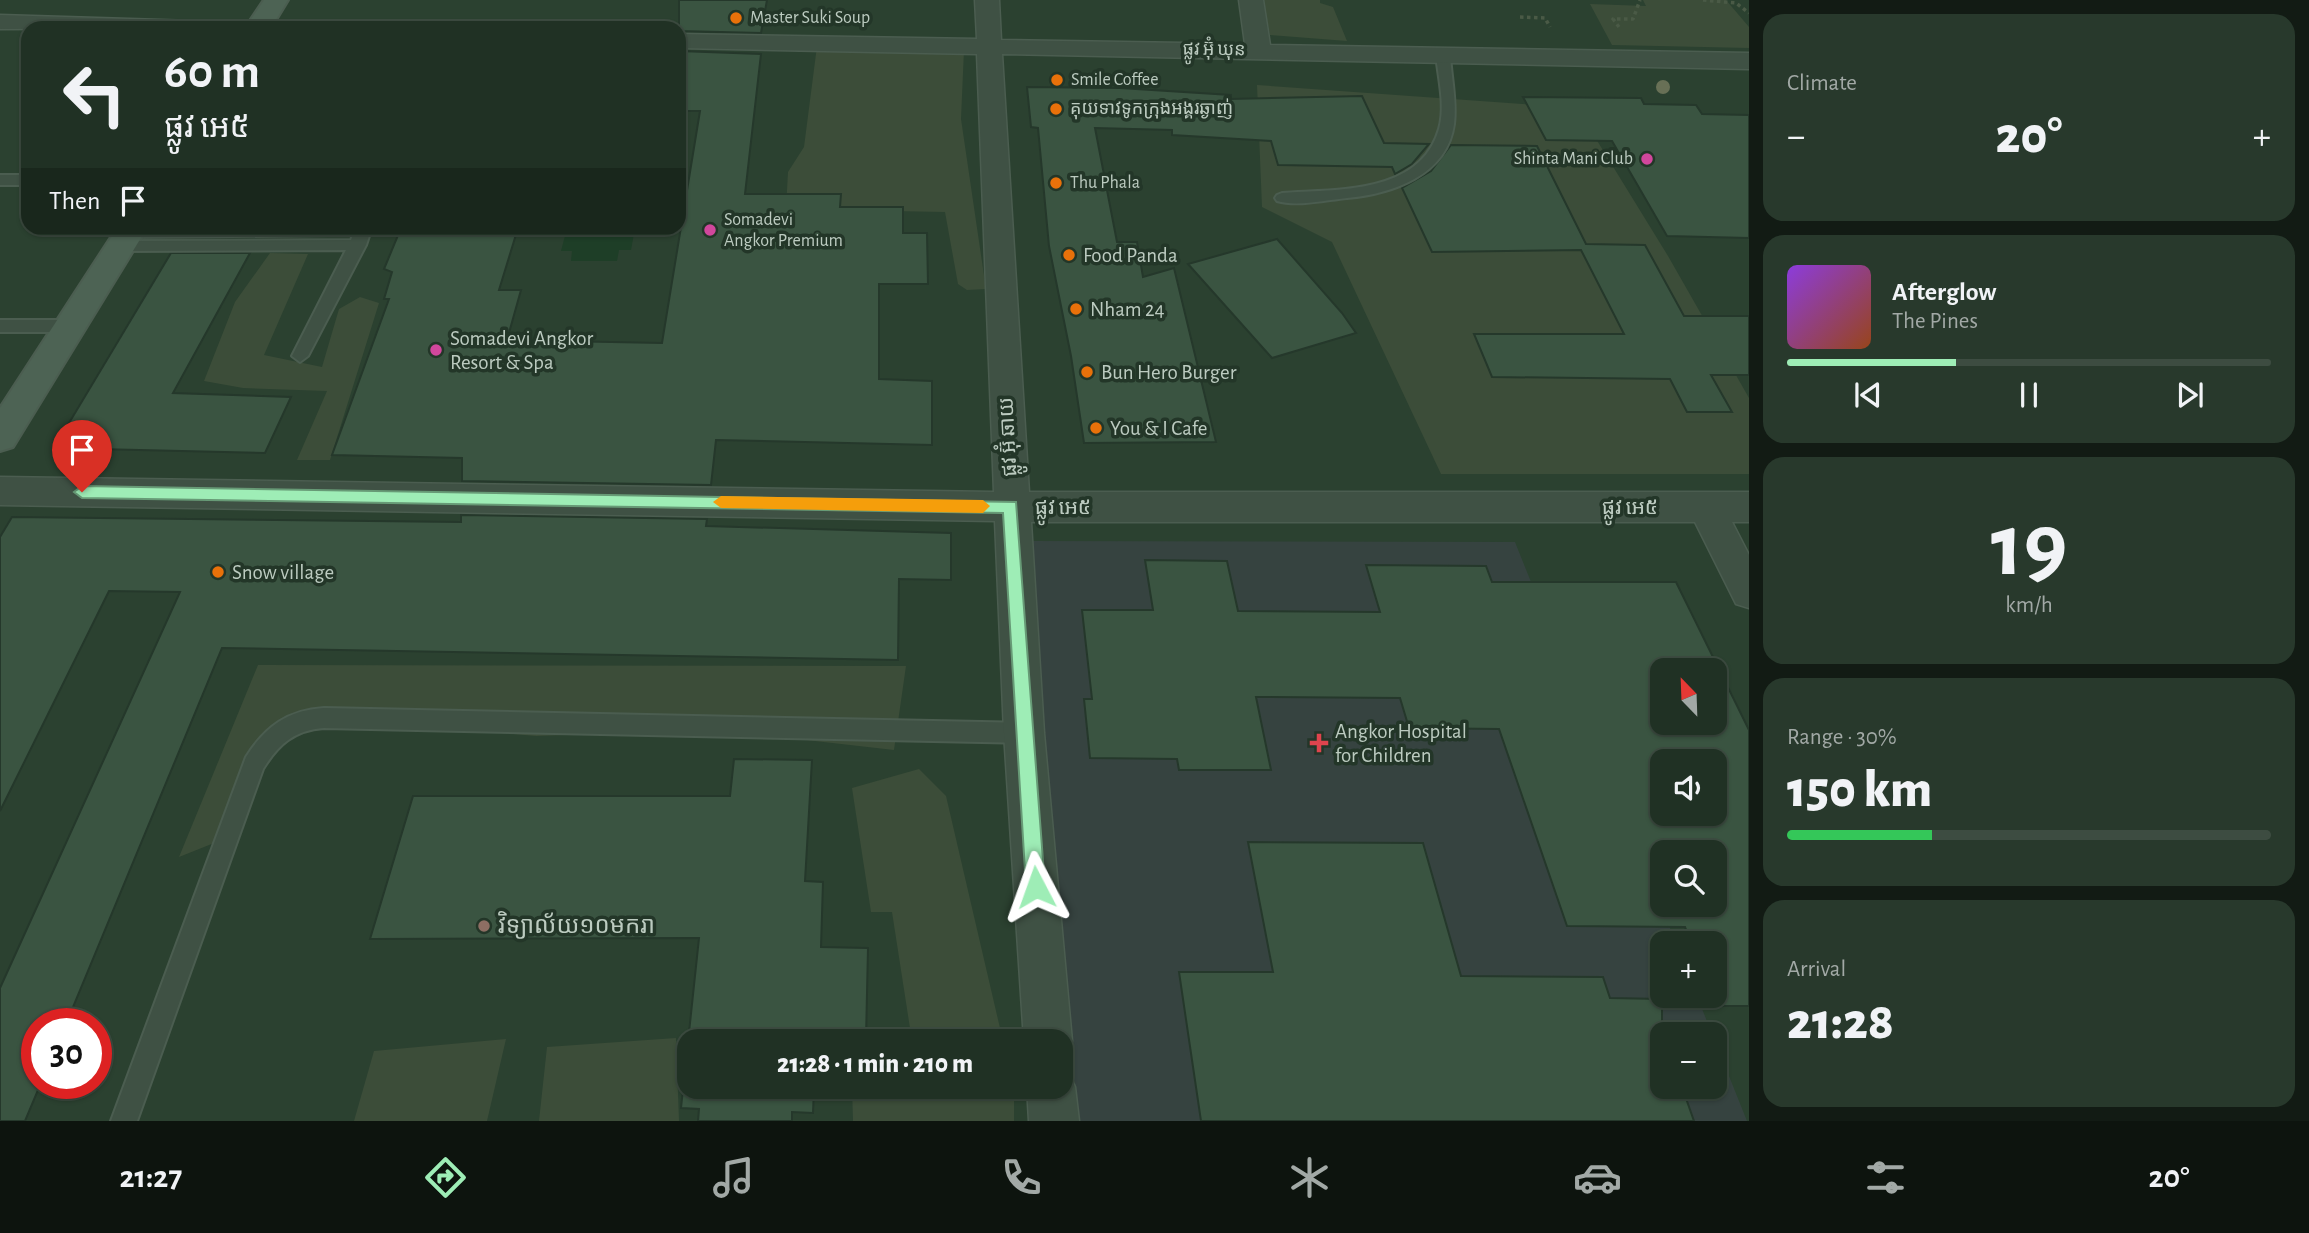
<!DOCTYPE html>
<html lang="en">
<head>
<meta charset="utf-8">
<style>
  :root { --surface:#203124; --page:#28392c; --text:#f1f3f6; --muted:#a2a9a6; --line:#3d4c41; --accent:#9eedb6 }
  body { margin:0; font-family:"Alegreya Sans","Noto Sans Khmer",sans-serif; background:var(--page); color:var(--text); height:100vh; display:flex; flex-direction:column; font-size:26px; white-space:nowrap }
  * { box-sizing:border-box; margin:0 }
  p { font-size:23px; color:var(--muted) }
  .icon { flex:none; width:38px; height:38px; fill:none; stroke:currentColor; stroke-width:2; stroke-linecap:round; stroke-linejoin:round }
  .map { position:relative; flex:1; overflow:hidden }
  .drawer { display:flex; flex-direction:column; gap:14px; padding:14px; background:#121b14; width:560px }
  .drawer>* { flex:none }
  .guide { position:absolute; left:21px; top:21px; width:665px; height:214px; border-radius:21px; box-shadow:0 2px 5px #0004,0 0 0 2px var(--line); background:#203124; color:var(--text); overflow:hidden }
  .needle { width:46px; rotate:337deg }
  .fabs { position:absolute; left:1650px; top:658px; display:grid; gap:14px }
  .fabs a { display:grid; place-items:center; width:77px; height:77px; border-radius:14px; background:var(--surface); box-shadow:0 2px 5px #0004,0 0 0 2px var(--line); font-size:35px }
  .speed { position:absolute; left:21px; top:1008px; display:flex; gap:14px; font-size:35px; font-weight:700; text-align:center }
  .speed>* { display:grid; place-content:center; width:91px; height:91px; border-radius:50%; background:var(--surface); box-shadow:0 2px 5px #0004,0 0 0 2px var(--line); line-height:1 }
  .speed .limit { border:10px solid #d22; background:#fff; color:#111 }
  .pin { position:absolute; display:grid; place-items:center; width:60px; height:60px; color:#fff; margin:-72px -30px; border-radius:50% 50% 50% 0; rotate:-45deg; box-shadow:0 0 7px #0007 }
  .pin .icon { rotate:45deg }
  .me { position:absolute; width:77px; margin:-38px; rotate:356deg; stroke-linejoin:round; filter:drop-shadow(0 0 5px #0008) }
  .turn { display:flex; align-items:center; gap:24px; height:147px; padding:0 28px; font-size:32px }
  .turn .icon { width:91px; height:91px; stroke-width:2.5 }
  .turn b { display:block; font-size:49px; line-height:60px }
  .then { display:flex; align-items:center; height:66px; padding:0 28px; background:#0003; gap:14px; font-size:26px }
  .big { font-size:52px; font-weight:800; line-height:1.1 }
  .drawer .card { flex:1; display:flex; flex-direction:column; justify-content:center; gap:10px; min-width:0; padding:0 24px; border-radius:21px; background:var(--page) }
  .drawer .dial { align-items:center; gap:0 }
  .dial b { font-size:91px; line-height:1 }
  .song { display:flex; align-items:center; gap:21px }
  .cover { width:84px; height:84px; border-radius:10px; background:linear-gradient(135deg,hsl(270 70% 55%),hsl(20 70% 35%)) }
  .played { height:7px; border-radius:4px; background:linear-gradient(90deg,var(--accent) 35%,var(--line) 35%) }
  .keys { display:flex; justify-content:space-around; direction:ltr }
  .heat { display:flex; justify-content:space-between; align-items:center; font-size:38px; direction:ltr }
  .charge { height:10px; border-radius:5px; background:linear-gradient(90deg,#34c759 30%,var(--line) 0) }
  .trip { position:absolute; left:677px; top:1029px; width:396px; height:70px; border-radius:21px; background:var(--surface); box-shadow:0 2px 5px #0004,0 0 0 2px var(--line); font-weight:800; line-height:70px; text-align:center }
  .tabs { display:flex; height:112px; justify-content:space-around; align-items:center; background:#0d140e; color:var(--muted) }
  .tabs .icon { width:49px; height:49px }
  .tabs .active { color:var(--accent) }
  .tabs b { font-size:32px; color:var(--text) }
  main { display:flex; flex:1; min-height:0 }
  .map>svg:first-child { display:block }
  .medical { fill:#364340 }
  .green { fill:#3c4d39 }
  .water { fill:#1e3e27 }
  .building { fill:#3a5441; stroke:#25382b; stroke-width:2; fill-rule:evenodd }
  .lines { fill:none; stroke-linecap:round; stroke-linejoin:round }
  .service-casing { stroke:#4b5d50; stroke-width:4 }
  .minor-casing { stroke:#4b5d50; stroke-width:3 }
  .secondary-casing { stroke:#4b5d50; stroke-width:4 }
  .path { stroke:#4a5a46; stroke-width:3.5; stroke-dasharray:3.5 3.5; stroke-linecap:butt }
  .service { fill:#3f5144; fill-rule:evenodd }
  .minor { fill:#3f5144; fill-rule:evenodd }
  .secondary { fill:#4d6354; fill-rule:evenodd }
  .tree { fill:#687056 }
  .route { fill:#9eedb6; stroke:#679a76; stroke-width:2 }
  .slow { fill:#f59e0b }
  .food-dot { fill:#e8710a; stroke:#233628; stroke-width:2.5 }
  .hotel-dot { fill:#d1479c; stroke:#233628; stroke-width:2.5 }
  .health-dot { fill:#e0444e; stroke:#233628; stroke-width:2.5 }
  .education-dot { fill:#8d6e63; stroke:#233628; stroke-width:2.5 }
  .labels { text-anchor:middle; dominant-baseline:central; stroke-width:7; stroke-linejoin:round; paint-order:stroke }
  .far-poi-label { font-size:18px; fill:#bccbc0; stroke:#233628; text-anchor:start }
  .far-street-label { font-size:18px; fill:#bccbc0; stroke:#233628 }
  .poi-label { font-size:21px; fill:#bccbc0; stroke:#233628; text-anchor:start }
  .street-label { font-size:21px; fill:#bccbc0; stroke:#233628 }
  .near-poi-label { font-size:24px; fill:#bccbc0; stroke:#233628; text-anchor:start }
</style>
</head>
<body>
<main>
<div class="map">
<svg width="1749" height="1121" viewBox="0 0 1749 1121">
  <rect width="100%" height="100%" fill="#2b4130"/>
  <!-- medical -->
  <polygon class="medical" points="1026,541 1515,542 1676,943 1662,943 1662,996 1697,996 1712,1034 1662,1034 1662,1087 1715,1087 1715,1041 1747,1121 1075,1121"/>
  <!-- green -->
  <g class="green">
    <polygon points="1263,0 1320,0 1320,3 1333,7 1347,41 1270,35"/>
    <polygon points="1643,0 1726,0 1749,27 1749,48 1612,45 1590,4 1646,6"/>
    <polygon points="817,46 964,50 961,119 986,289 967,290 958,284 945,212 786,209 788,172 804,147"/>
    <polygon points="1257,85 1577,108 1668,256 1749,398 1749,474 1441,474 1332,242 1262,207"/>
    <polygon points="270,253 308,254 264,355 322,367 339,309 360,297 379,303 330,460 297,460 327,391 243,388 204,381 235,302"/>
    <polygon points="258,665 906,666 894,750 717,730 536,736 324,718 257,743 214,843 179,857"/>
    <polygon points="919,769 946,796 1003,1041 912,1041 892,912 871,912 852,788"/>
    <polygon points="676,1038 679,1121 539,1121 547,1047"/>
    <polygon points="506,1039 487,1121 354,1121 374,1051"/>
    <polygon points="852,1087 1014,1087 1014,1121 853,1121"/>
  </g>
  <!-- water -->
  <polygon class="water" points="567,228 635,228 631,250 619,250 617,261 571,261 572,251 561,251"/>
  <!-- building -->
  <g class="building">
    <polygon points="679,0 767,0 761,33 679,31"/>
    <polygon points="679,51 761,54 745,194 841,194 840,207 903,207 903,233 927,233 928,284 879,284 879,379 932,381 932,445 716,440 711,485 462,481 462,458 332,455 389,299 384,299 392,272 384,269 401,228 518,228 499,290 521,290 507,340 662,343 700,111 679,111"/>
    <polygon points="1027,87 1120,88 1231,95 1231,99 1362,96 1384,143 1429,144 1412,164 1395,174 1392,167 1278,165 1271,141 1172,135 1172,130 1095,128 1117,242 1137,242 1143,277 1174,268 1216,442 1084,443 1071,356 1049,246 1038,128 1031,127"/>
    <polygon points="1523,97 1641,98 1644,104 1696,105 1702,114 1749,115 1749,238 1667,236 1612,141 1546,140"/>
    <polygon points="1451,145 1537,146 1586,244 1645,245 1684,316 1749,316 1749,375 1711,375 1732,412 1687,412 1670,379 1492,377 1474,334 1624,334 1581,250 1432,252 1402,188 1431,171"/>
    <polygon points="1277,239 1342,313 1356,333 1272,358 1188,264"/>
    <polygon points="171,253 250,253 173,393 291,397 265,453 54,448"/>
    <polygon points="461,515 707,519 706,526 951,533 951,580 899,579 898,660 222,648 66,1024 37,1024 37,1083 41,1083 25,1121 0,1121 0,988 180,592 109,591 0,811 0,537 12,517 461,522"/>
    <path d="M1145 560 1227 561 1238 611 1380 612 1366 565 1486 566 1492 582H1676L1749 730V1006H1717L1713 996H1715V943H1691L1685 927 1567 926 1499 729 1409 728 1400 698 1256 697 1271 770H1179L1177 759 1090 758 1084 699H1092L1082 610H1153ZM1662 670H1715V723H1662ZM1662 761H1715V814H1662ZM1662 852H1715V905H1662Z"/>
    <polygon points="734,759 812,760 805,881 823,882 821,947 868,948 866,1039 690,1041 690,1087 814,1087 813,1113 792,1112 792,1121 698,1121 699,1109 681,1108 699,938 370,939 413,796 730,796"/>
    <polygon points="1248,842 1423,843 1461,976 1603,977 1610,998 1662,999 1662,1087 1682,1087 1694,1121 1201,1121 1179,972 1273,972"/>
  </g>
  <g class="lines">
    <!-- service casing -->
    <g class="service-casing">
      <g id="service">
        <path d="M1443 50 1450 54C1451 77 1457 101 1454 124 1447 176 1391 194 1347 198 1326 200 1297 207 1277 201L1275 198 1277 195 1282 193C1336 189 1420 195 1439 129 1446 106 1438 77 1436 54Z"/>
        <rect x="0" y="175" width="28" height="10"/>
        <polygon points="125,228 369,228 371,230 366,245 308,356 300,362 292,356 346,250 120,251 112,246 120,241 351,240 353,235 130,237 125,236 122,232"/>
        <polygon points="0,320 70,320 78,326 70,332 0,332"/>
        <path d="M324 708 1024 723 1032 726 1035 733 1032 740 1024 743 324 728C294 730 278 745 263 769L137 1121H111L246 757C265 727 288 710 324 708Z"/>
      </g>
    </g>
    <!-- minor casing -->
    <g class="minor-casing">
      <g id="minor">
        <polygon points="975,0 999,0 1001,40 1245,44 1239,0 1263,0 1270,45 1749,53 1749,69 1002,54 1029,492 1749,492 1749,522 1732,522 1749,555 1749,608 1736,604 1695,522 1031,522 1044,733 1072,1041 1065,1058 1060,1060 1060,1041 1024,1041 1004,733 995,521 0,505 0,477 994,492 977,54 679,48 679,34 977,39"/>
        <polygon points="0,15 194,21 203,23 206,28 0,29"/>
        <polygon points="1060,1066 1068,1070 1075,1087 1079,1121 1029,1121 1027,1087 1060,1087"/>
      </g>
    </g>
    <!-- secondary casing -->
    <g class="secondary-casing">
      <g id="secondary">
        <polygon points="264,0 288,0 271,28 245,28"/>
        <polygon points="117,228 147,228 13,447 0,451 0,408"/>
      </g>
    </g>
    <!-- path -->
    <g class="path">
      <polyline points="1703,0 1736,3 1749,13"/>
      <polyline points="1520,17 1545,18 1550,27"/>
      <polyline points="1619,27 1613,19 1633,19 1640,0"/>
    </g>
    <!-- service -->
    <use href="#service" class="service"/>
    <!-- minor -->
    <use href="#minor" class="minor"/>
    <!-- secondary -->
    <use href="#secondary" class="secondary"/>
  </g>
  <!-- trees -->
  <circle class="tree" cx="1663" cy="87" r="7"/>
  <!-- route -->
  <polygon class="route" points="82,486 1016,502 1045,887 1042,894 1036,897 1029,894 1026,887 1003,513 82,498 74,492"/>
  <!-- slow -->
  <polygon class="slow" points="721,496 983,500 990,506 983,513 721,508 713,502"/>
  <!-- markers -->
  <g class="food-dot">
    <circle cx="736" cy="18" r="7"/>
    <circle cx="1057" cy="80" r="7"/>
    <circle cx="1056" cy="109" r="7"/>
    <circle cx="1056" cy="183" r="7"/>
    <circle cx="1069" cy="255" r="7"/>
    <circle cx="1076" cy="309" r="7"/>
    <circle cx="1087" cy="372" r="7"/>
    <circle cx="1096" cy="428" r="7"/>
    <circle cx="218" cy="572" r="7"/>
  </g>
  <g class="hotel-dot">
    <circle cx="1647" cy="159" r="7"/>
    <circle cx="710" cy="230" r="7"/>
    <circle cx="436" cy="350" r="7"/>
  </g>
  <path class="health-dot" d="M1315.5 732.5h7v7h7v7h-7v7h-7v-7h-7v-7h7z"/>
  <circle class="education-dot" cx="484" cy="926" r="7"/>
  <g class="labels">
    <!-- far-poi labels -->
    <g class="far-poi-label">
      <text x="750" y="18">Master Suki Soup</text>
      <text x="1071" y="80">Smile Coffee</text>
      <text x="1070" y="109">គុយទាវទូកក្រុងអង្គរឆ្ងាញ់</text>
      <text x="1633" y="159" text-anchor="end">Shinta Mani Club</text>
      <text x="1070" y="183">Thu Phala</text>
      <text x="724" y="220">Somadevi<tspan x="724" dy="21">Angkor Premium</tspan></text>
    </g>
    <!-- far-street labels -->
    <g class="far-street-label">
      <text transform="translate(1214 50) rotate(1)">ផ្លូវ អ៊ុំ ឃុន</text>
    </g>
    <!-- poi labels -->
    <g class="poi-label">
      <text x="1083" y="255">Food Panda</text>
      <text x="1090" y="309">Nham 24</text>
      <text x="450" y="338">Somadevi Angkor<tspan x="450" dy="24">Resort &amp; Spa</tspan></text>
      <text x="1101" y="372">Bun Hero Burger</text>
      <text x="1110" y="428">You &amp; I Cafe</text>
      <text x="232" y="572">Snow village</text>
      <text x="1335" y="731">Angkor Hospital<tspan x="1335" dy="24">for Children</tspan></text>
    </g>
    <!-- street labels -->
    <g class="street-label">
      <text transform="translate(1008 437) rotate(-93)">ផ្លូវ អ៊ុំ ឆាយ</text>
      <text x="1063" y="507">ផ្លូវ អេ៥</text>
      <text x="1630" y="507">ផ្លូវ អេ៥</text>
    </g>
    <!-- near-poi labels -->
    <g class="near-poi-label">
      <text x="498" y="926">វិទ្យាល័យ១០មករា</text>
    </g>
  </g>
</svg>
<div class="fabs">
<a><svg class="needle" viewBox="-14 -14 28 28"><path d="M0-13l5 13h-10z" fill="#e53935"/><path d="M0 13l5-13h-10z" fill="#a2a9a6"/></svg></a>
<a><svg class="icon" aria-label="sound" viewBox="0 0 24 24"><path d="M4 9h4l5-4v14l-5-4H4zM17 9q2 3 0 6"/></svg></a>
<a><svg class="icon" aria-label="search" viewBox="0 0 24 24"><circle cx="10" cy="10" r="6"/><path d="M15 15l6 6"/></svg></a>
<a>+</a>
<a>−</a>
</div>
<div class="speed"><div class="limit">30</div></div>
<div class="pin" style="left:82px;top:492px;background:#d93025"><svg class="icon" aria-label="arrive" viewBox="0 0 24 24"><path d="M6 21V4h12l-3 4 3 4H6"/></svg></div>
<svg class="me" style="left:1036px;top:887px" viewBox="-20 -20 40 40"><path d="M0-17L14 15 0 8-14 15z" fill="#9eedb6" stroke="#fff" stroke-width="4"/></svg>
<div class="trip">21:28 · 1 min · 210 m</div>
<div class="guide">
<div class="turn"><svg class="icon" aria-label="left" viewBox="0 0 24 24"><path d="M17 20v-9H6M10 6l-5 5 5 5"/></svg><div><b>60 m</b>ផ្លូវ អេ៥</div></div>
<div class="then">Then<svg class="icon" aria-label="arrive" viewBox="0 0 24 24"><path d="M6 21V4h12l-3 4 3 4H6"/></svg></div>
</div>
</div>
<section class="drawer">
<div class="card"><p>Climate</p>
<div class="heat"><a>−</a><b class="big">20°</b><a>+</a></div>
</div>
<div class="card">
<div class="song"><i class="cover"></i><div><b>Afterglow</b><p>The Pines</p></div></div>
<div class="played"></div>
<div class="keys"><svg class="icon" aria-label="previous" viewBox="0 0 24 24"><path d="M18 5L8 12l10 7zM5 5v14"/></svg><svg class="icon" aria-label="pause" viewBox="0 0 24 24"><path d="M8 5v14M16 5v14"/></svg><svg class="icon" aria-label="next" viewBox="0 0 24 24"><path d="M6 5l10 7-10 7zM19 5v14"/></svg></div>
</div>
<div class="card dial"><b>19</b><p>km/h</p></div>
<div class="card"><p>Range · 30%</p><b class="big">150 km</b><div class="charge"></div></div>
<div class="card"><p>Arrival</p><b class="big">21:28</b></div>
</section>
</main>
<nav class="tabs">
<b>21:27</b>
<svg class="icon active" aria-label="directions" viewBox="0 0 24 24"><path d="M12 3l9 9-9 9-9-9zM9 14v-3h6M13 9l2 2-2 2"/></svg>
<svg class="icon" aria-label="music" viewBox="0 0 24 24"><path d="M9 18V5l10-2v13"/><circle cx="6" cy="18" r="3"/><circle cx="16" cy="16" r="3"/></svg>
<svg class="icon" aria-label="phone" viewBox="0 0 24 24"><path d="M5 4h4l2 5-3 2q2 4 5 5l2-3 5 2v4C11 20 4 13 5 4z"/></svg>
<svg class="icon" aria-label="climate" viewBox="0 0 24 24"><path d="M12 3v18M4 7l16 10M4 17L20 7"/></svg>
<svg class="icon" aria-label="car" viewBox="0 0 24 24"><path d="M5 17H2v-5l4-1 3-4h7l3 4 3 1v5h-3M9 17h6M6 11h13"/><circle cx="7" cy="17" r="2"/><circle cx="17" cy="17" r="2"/></svg>
<svg class="icon" aria-label="filters" viewBox="0 0 24 24"><path d="M4 7h16M4 17h16"/><circle cx="9" cy="7" r="2"/><circle cx="15" cy="17" r="2"/></svg>
<b>20°</b>
</nav>
</body>
</html>
